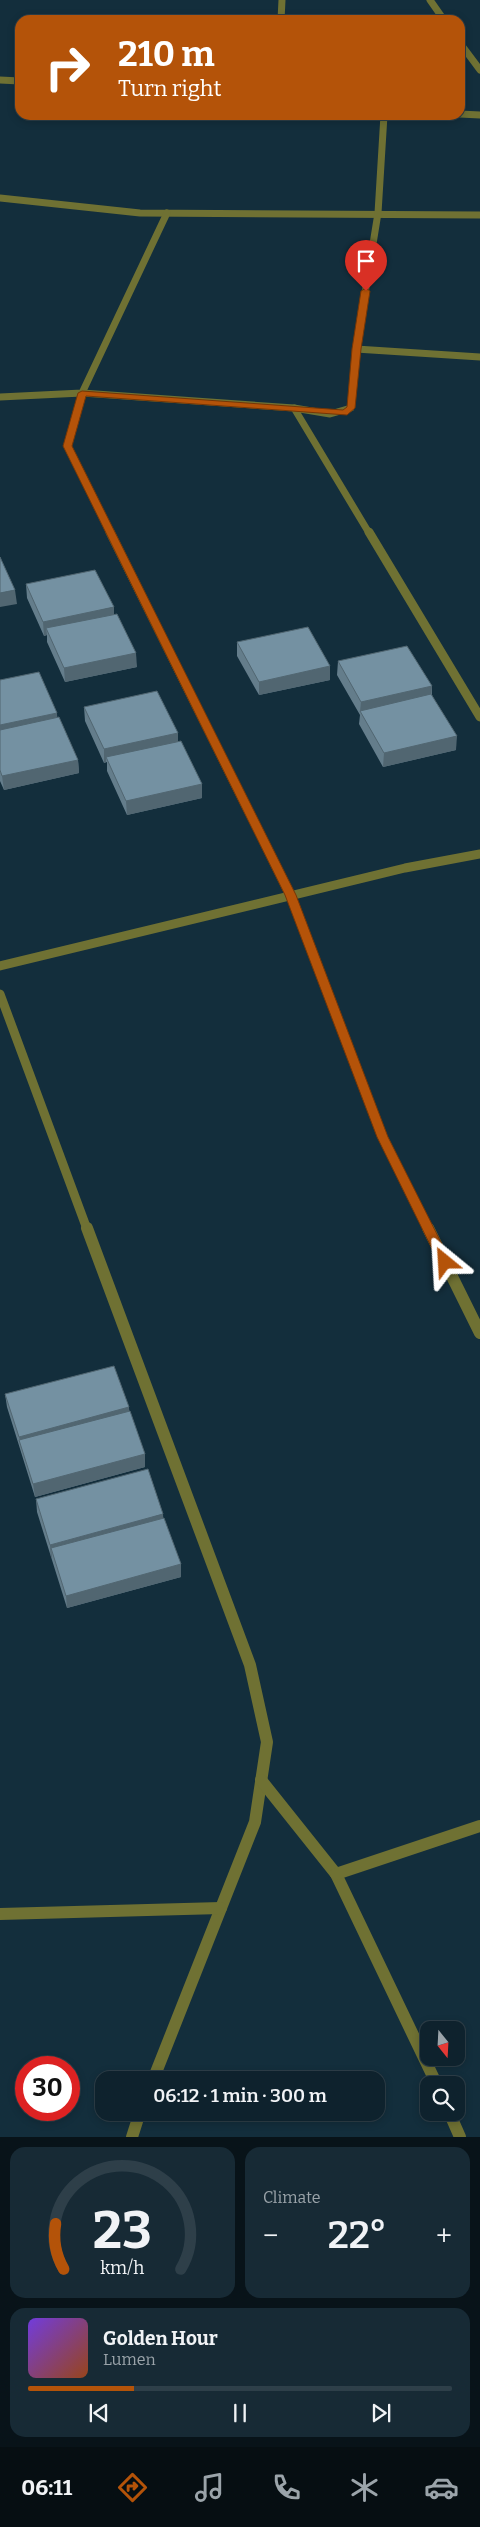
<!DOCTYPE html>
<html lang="en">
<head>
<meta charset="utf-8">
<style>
  :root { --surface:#0e222d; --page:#172a35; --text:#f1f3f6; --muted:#9ba4aa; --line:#2e3f49; --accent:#b45309 }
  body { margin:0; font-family:Bitter,serif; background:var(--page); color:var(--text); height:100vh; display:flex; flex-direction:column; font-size:19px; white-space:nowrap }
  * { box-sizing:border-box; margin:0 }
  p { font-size:16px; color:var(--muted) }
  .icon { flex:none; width:28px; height:28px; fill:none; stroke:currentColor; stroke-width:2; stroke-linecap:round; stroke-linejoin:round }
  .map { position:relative; height:2137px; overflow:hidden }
  .sheet { display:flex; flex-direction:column; gap:10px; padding:10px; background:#081319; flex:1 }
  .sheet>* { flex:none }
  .banner { position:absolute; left:15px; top:15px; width:450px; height:105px; border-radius:15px; box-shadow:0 2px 8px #0003,0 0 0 1px var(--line); background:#b45309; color:#fff; overflow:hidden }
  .needle { width:32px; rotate:162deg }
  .tools { position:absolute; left:420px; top:2021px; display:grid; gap:10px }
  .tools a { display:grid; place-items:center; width:45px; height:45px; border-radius:10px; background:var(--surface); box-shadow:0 2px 8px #0003,0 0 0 1px var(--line); font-size:25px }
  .speed { position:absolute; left:15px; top:2056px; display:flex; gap:10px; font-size:25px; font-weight:700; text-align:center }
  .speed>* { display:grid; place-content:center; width:65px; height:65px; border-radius:50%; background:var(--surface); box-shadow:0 2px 8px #0003,0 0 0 1px var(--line); line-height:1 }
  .speed .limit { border:8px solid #d22; background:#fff; color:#111 }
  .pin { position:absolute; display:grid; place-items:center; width:42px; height:42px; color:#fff; margin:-51px -21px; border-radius:50% 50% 50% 0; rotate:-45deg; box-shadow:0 0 5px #0007 }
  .pin .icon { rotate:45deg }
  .me { position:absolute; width:55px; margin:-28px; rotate:333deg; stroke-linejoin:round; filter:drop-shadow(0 0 4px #0008) }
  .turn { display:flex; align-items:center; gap:18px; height:105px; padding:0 20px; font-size:22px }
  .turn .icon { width:65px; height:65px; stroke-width:2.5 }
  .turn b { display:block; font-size:35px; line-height:42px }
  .big { font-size:38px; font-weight:600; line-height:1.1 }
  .sheet .widget { flex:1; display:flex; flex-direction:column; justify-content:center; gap:8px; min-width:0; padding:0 18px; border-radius:15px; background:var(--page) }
  .sheet .dial { align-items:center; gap:0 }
  .dial svg { height:130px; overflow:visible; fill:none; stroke:var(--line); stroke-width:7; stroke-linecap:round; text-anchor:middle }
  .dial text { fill:var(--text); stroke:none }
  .song { display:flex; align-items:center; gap:15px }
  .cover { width:60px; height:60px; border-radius:8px; background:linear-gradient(135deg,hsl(260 70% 55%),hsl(20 70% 35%)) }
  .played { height:5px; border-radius:2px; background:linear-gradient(90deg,var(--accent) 25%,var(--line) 25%) }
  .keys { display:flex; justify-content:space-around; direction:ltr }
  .heat { display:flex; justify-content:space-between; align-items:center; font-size:28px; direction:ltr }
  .sheet .tiles { flex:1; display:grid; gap:10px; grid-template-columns:1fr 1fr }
  .widget:last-child { grid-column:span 2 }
  .trip { position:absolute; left:95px; top:2071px; width:290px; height:50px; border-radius:15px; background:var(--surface); box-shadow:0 2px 8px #0003,0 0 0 1px var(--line); font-weight:600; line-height:50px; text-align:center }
  .tabs { display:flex; height:80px; justify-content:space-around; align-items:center; background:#060e12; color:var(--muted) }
  .tabs .icon { width:35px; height:35px }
  .tabs .on { color:var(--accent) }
  .tabs b { font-size:22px; color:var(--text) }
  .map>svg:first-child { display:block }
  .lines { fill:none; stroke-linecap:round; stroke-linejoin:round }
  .minor-far2 { stroke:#6f7133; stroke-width:7 }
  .minor-far1 { stroke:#6f7133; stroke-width:9 }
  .minor { stroke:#6f7133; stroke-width:12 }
  .wall { fill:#647d8b }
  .shaded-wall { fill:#516671 }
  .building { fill:#7491a2; stroke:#516671 }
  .route { fill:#b45309; stroke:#753606 }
</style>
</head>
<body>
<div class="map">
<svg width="480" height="2137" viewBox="0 0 480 2137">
  <rect width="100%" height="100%" fill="#132e3c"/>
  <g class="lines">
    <!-- minor-far2 -->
    <g class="minor-far2">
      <polyline points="430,0 444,20"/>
      <polyline points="281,20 282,0"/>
      <polyline points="460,43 480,70"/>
      <polyline points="0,80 20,81"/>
      <polyline points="460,114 480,115"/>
      <polyline points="0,198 140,213 480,215"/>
      <polyline points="356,349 480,357"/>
      <polyline points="0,397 82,393 167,213"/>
      <polyline points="110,533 67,446 82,393 294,408"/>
      <polyline points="369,533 294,408 330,414 351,408 356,349 378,213 384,115"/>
    </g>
    <!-- minor-far1 -->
    <g class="minor-far1">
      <polyline points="110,532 290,895 383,1137 428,1229"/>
      <polyline points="369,532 480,717"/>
      <polyline points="0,966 405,868 480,854"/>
      <polyline points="0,994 87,1229"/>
    </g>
    <!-- minor -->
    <g class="minor">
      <polyline points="87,1228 250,1665 267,1742 255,1822 153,2080"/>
      <polyline points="428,1228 480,1333"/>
      <polyline points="261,1780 336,1874 437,2085"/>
      <polyline points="336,1874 480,1826"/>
      <polyline points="0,1914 221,1908"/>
      <polyline points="449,2112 460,2137"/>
      <polyline points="132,2137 140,2112"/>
    </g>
  </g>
  <!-- wall -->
  <g class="wall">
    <polygon points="26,584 114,614 137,667 65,682 47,642 47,635 44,636 27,598"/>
    <polygon points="237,642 330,666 330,680 259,695 237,656"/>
    <polygon points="338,661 432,686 432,695 456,750 383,767 359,724 360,715 337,675"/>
    <polygon points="0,680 57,713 57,717 78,760 79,773 4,790 0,781"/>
    <polygon points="84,707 178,733 178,741 202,784 202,798 127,815 107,771 107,762 104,763 85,721"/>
    <polygon points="5,1394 129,1407 129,1411 145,1454 145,1467 35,1497 7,1407"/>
    <polygon points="36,1499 163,1518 181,1564 181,1577 67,1608 37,1512"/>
  </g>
  <!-- shaded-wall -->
  <g class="shaded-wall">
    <polygon points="15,590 17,604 0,607 0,593"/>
    <polygon points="114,607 114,621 46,628 47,635 44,636 43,622"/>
    <polygon points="136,653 137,667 65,682 64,668"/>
    <polygon points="330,666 330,680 259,695 259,682"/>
    <polygon points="432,686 431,700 360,712 361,702"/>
    <polygon points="57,713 58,727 0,739 0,725"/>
    <polygon points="178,733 178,747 106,757 106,762 104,763 104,749"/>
    <polygon points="457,736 456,750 383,767 384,753"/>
    <polygon points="78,760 79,773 4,790 2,776"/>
    <polygon points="202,784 202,798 127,815 126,801"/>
    <polygon points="129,1407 130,1420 20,1441 19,1437"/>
    <polygon points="145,1454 145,1467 35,1497 33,1484"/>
    <polygon points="163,1514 164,1527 51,1548 52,1558 51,1558 50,1545"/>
    <polygon points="181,1564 181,1577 67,1608 66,1596"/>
  </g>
  <!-- building -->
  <g class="building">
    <polygon points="0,557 15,590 0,593"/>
    <polygon points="95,570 114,607 43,622 26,584"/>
    <polygon points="117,614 136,653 64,668 46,628"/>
    <polygon points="308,627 330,666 259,682 237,642"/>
    <polygon points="407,646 432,686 361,702 338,661"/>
    <polygon points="39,672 57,713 0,725 0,680"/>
    <polygon points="157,691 178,733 104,749 84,707"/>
    <polygon points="431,694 457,736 384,753 360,711"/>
    <polygon points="59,717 78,760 2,776 0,770 0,730"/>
    <polygon points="181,741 202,784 126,801 106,757"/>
    <polygon points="114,1366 129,1407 19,1437 5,1394"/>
    <polygon points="130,1411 145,1454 33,1484 19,1440"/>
    <polygon points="148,1469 163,1514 50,1545 36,1499"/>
    <polygon points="164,1518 181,1564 66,1596 51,1548"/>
  </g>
  <!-- route -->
  <polygon class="route" points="366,288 370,291 361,349 355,408 347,415 86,396 72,446 296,895 388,1137 451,1262 445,1266 440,1265 377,1137 285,895 63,446 78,393 82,391 343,410 347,407 352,349 361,291"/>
</svg>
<div class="tools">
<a><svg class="needle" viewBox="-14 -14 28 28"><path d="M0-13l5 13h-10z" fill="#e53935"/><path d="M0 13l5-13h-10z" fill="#9ba4aa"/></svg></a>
<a><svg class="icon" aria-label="search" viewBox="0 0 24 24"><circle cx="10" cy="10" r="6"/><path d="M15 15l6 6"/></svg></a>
</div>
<div class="speed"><div class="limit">30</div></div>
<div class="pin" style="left:366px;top:291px;background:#d93025"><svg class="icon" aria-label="arrive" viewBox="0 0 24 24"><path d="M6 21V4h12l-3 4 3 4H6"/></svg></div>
<svg class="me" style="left:445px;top:1262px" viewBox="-20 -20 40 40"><path d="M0-17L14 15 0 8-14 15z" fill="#b45309" stroke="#fff" stroke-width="4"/></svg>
<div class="trip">06:12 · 1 min · 300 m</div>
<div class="banner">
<div class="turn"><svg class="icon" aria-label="right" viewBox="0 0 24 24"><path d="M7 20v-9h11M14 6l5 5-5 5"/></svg><div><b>210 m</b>Turn right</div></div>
</div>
</div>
<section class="sheet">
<div class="tiles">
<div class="widget dial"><svg viewBox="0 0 100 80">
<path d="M14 69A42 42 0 1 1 86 69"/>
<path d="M14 69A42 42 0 0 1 9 41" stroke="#b45309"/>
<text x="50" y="56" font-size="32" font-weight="700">23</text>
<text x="50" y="72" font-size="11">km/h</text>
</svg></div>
<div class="widget"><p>Climate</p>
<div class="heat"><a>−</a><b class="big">22°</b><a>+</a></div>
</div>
<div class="widget">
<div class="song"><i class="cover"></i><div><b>Golden Hour</b><p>Lumen</p></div></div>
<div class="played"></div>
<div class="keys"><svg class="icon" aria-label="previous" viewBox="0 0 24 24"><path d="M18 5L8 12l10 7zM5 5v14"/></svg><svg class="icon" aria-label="pause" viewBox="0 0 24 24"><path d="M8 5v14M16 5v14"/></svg><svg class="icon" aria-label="next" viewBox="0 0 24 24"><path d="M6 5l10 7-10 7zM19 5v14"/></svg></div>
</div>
</div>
</section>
<nav class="tabs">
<b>06:11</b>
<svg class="icon on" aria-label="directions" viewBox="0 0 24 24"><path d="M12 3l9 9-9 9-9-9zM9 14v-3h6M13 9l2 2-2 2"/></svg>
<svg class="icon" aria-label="music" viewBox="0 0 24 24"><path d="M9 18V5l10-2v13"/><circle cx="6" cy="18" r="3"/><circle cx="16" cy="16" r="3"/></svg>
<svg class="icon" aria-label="phone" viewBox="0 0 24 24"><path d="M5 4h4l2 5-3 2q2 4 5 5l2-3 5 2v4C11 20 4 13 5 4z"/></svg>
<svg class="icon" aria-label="climate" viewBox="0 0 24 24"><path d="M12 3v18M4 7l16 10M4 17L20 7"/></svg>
<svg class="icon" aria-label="car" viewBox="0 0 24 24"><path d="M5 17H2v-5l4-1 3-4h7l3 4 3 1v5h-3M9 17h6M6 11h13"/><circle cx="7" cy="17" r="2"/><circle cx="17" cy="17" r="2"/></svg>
</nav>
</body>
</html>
